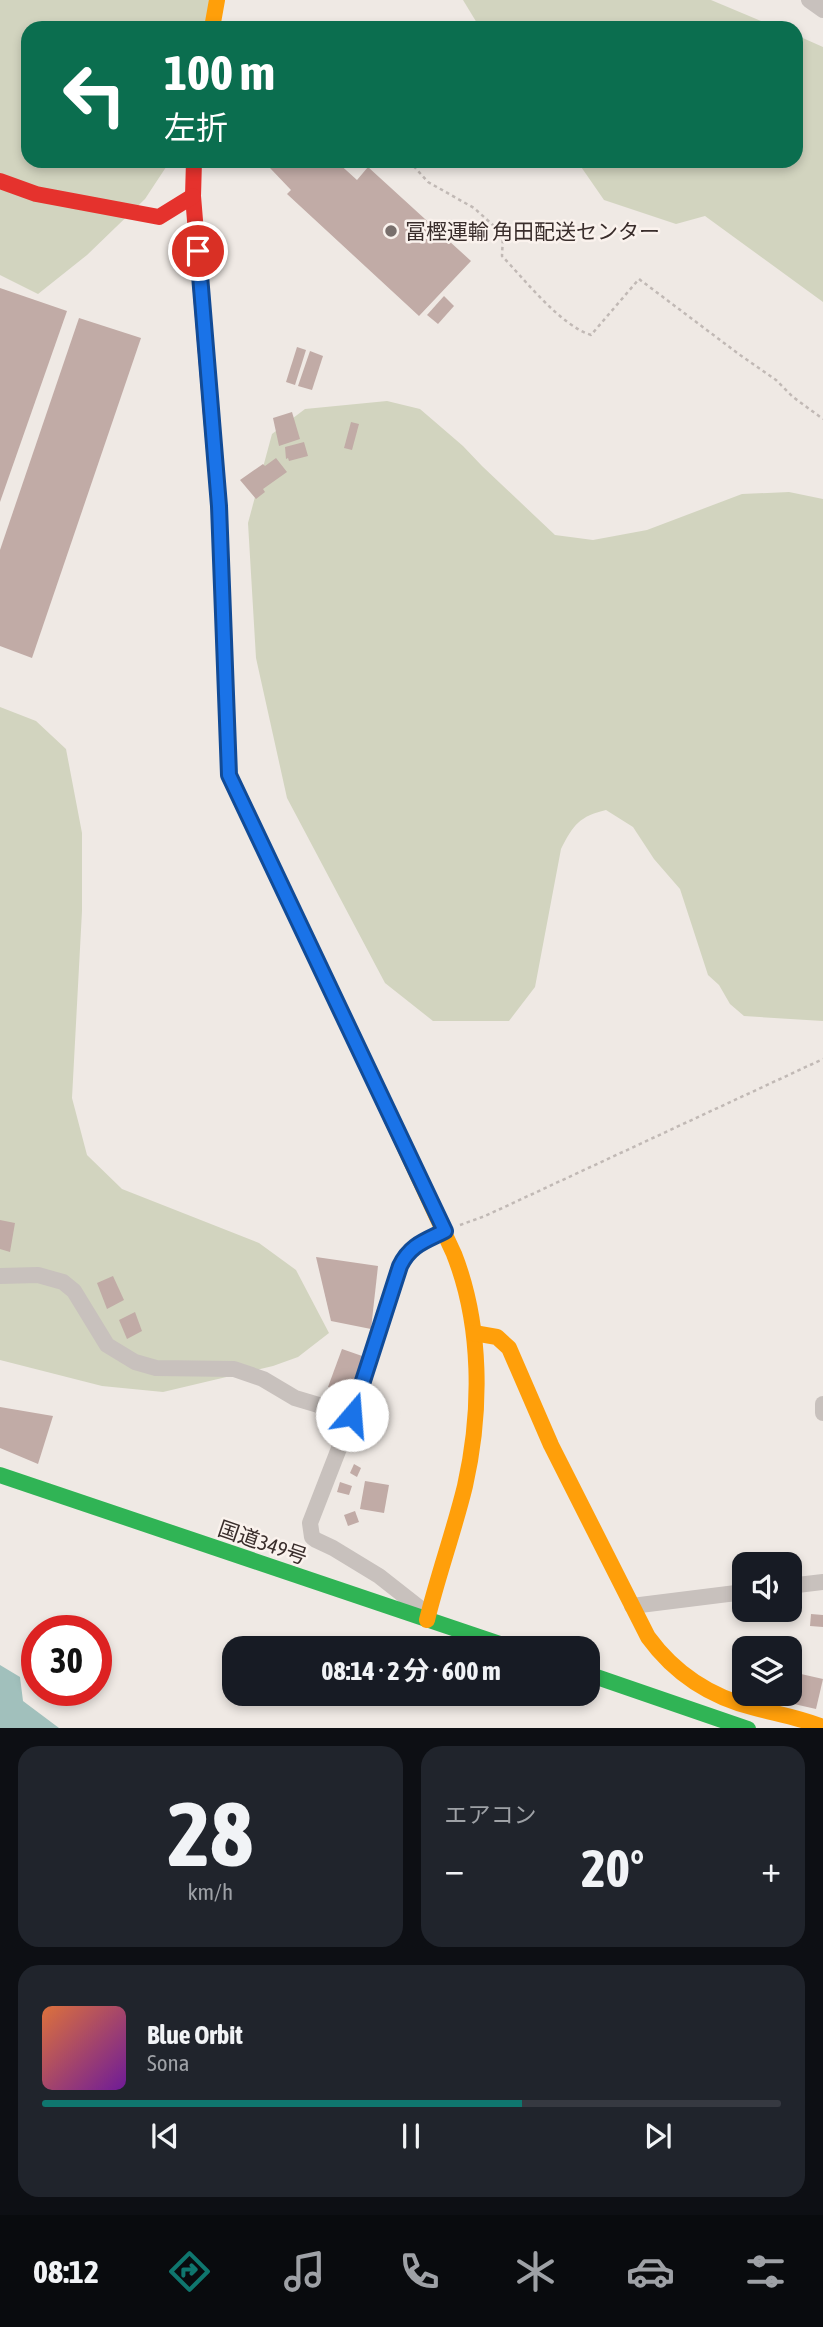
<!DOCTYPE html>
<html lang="ja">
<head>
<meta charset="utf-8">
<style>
  :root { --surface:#171b24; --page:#20242c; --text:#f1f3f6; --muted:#9ea1a6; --line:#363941; --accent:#0f766e }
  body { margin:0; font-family:"Asap Condensed","Noto Sans JP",sans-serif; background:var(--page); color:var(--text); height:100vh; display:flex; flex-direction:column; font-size:26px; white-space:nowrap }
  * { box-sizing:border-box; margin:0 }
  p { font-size:23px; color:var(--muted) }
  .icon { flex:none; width:38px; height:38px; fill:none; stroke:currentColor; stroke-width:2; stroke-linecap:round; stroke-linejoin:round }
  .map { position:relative; height:1728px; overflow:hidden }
  .details { display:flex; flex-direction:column; gap:18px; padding:18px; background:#0d0f14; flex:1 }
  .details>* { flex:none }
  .top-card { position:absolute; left:21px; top:21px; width:782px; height:147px; border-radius:21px; box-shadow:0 4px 10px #0003; background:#0b6e4f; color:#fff; overflow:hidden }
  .fabs { position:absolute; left:732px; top:1552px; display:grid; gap:14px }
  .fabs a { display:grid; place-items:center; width:70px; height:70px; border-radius:14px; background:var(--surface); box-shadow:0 4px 10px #0003; font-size:35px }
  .speed { position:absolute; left:21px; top:1615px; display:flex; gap:14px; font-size:35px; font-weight:700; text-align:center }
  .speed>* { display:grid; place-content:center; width:91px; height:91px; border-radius:50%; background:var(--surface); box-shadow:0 4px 10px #0003; line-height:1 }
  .speed .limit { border:10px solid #d22; background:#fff; color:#111 }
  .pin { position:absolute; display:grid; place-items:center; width:60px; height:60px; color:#fff; margin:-30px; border:4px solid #fff; border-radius:50%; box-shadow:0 2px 7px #0007 }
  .me { position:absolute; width:77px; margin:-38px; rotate:18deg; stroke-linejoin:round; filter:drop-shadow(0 0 5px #0008) }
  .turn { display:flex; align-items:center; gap:24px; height:147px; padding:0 28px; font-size:32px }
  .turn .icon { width:91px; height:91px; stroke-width:2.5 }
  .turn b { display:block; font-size:49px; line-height:60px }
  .big { font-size:52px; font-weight:700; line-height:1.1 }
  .details .card { flex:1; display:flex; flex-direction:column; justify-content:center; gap:10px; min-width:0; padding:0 24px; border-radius:21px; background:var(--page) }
  .details .dial { align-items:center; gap:0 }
  .dial b { font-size:91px; line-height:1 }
  .song { display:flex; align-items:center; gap:21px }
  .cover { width:84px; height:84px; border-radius:10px; background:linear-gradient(135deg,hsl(20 70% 55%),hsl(280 70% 35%)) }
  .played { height:7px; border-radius:4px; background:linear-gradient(90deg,var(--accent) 65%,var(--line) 65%) }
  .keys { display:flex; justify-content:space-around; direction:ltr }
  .heat { display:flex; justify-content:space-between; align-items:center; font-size:38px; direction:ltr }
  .details .tiles { flex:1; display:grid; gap:18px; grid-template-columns:1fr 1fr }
  .card:last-child { grid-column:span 2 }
  .trip { position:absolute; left:222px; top:1636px; width:378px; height:70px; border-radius:21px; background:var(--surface); box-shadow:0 4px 10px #0003; font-weight:700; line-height:70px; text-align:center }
  .menu { display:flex; height:112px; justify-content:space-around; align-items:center; background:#090b0e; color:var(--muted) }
  .menu .icon { width:49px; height:49px }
  .menu .current { color:var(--accent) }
  .menu b { font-size:32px; color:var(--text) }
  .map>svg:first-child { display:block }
  .green { fill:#d2d4bf }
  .water { fill:#a1c0bc }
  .building { fill:#c1aba6 }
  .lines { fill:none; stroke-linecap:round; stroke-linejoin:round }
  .path { stroke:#c1b9b5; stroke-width:2.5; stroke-dasharray:3.5 3.5; stroke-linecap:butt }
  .street { stroke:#c8c1bd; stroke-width:16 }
  .fast { stroke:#30b455; stroke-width:16 }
  .slow { stroke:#ff9f0a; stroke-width:16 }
  .jam { stroke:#e5322d; stroke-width:16 }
  .route-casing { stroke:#114b97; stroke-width:18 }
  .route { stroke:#1a73e8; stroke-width:12 }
  .poi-dot { fill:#796f6c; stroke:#faf2ed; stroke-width:2.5 }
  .labels { text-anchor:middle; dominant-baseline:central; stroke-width:5; stroke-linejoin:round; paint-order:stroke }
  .poi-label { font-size:21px; fill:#392d2b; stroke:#faf2ed; text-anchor:start }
  .street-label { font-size:21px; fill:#392d2b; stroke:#faf2ed }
</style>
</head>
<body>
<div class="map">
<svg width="823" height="1729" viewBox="0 0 823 1729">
  <rect width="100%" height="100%" fill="#efe9e4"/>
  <!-- green -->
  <g class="green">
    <polygon points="0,0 217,0 213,28 28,28 28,161 170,161 145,199 87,255 38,294 0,275"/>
    <polygon points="463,0 711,0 778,28 480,28"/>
    <polygon points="796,35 823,47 823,302 705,216 676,224 604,200 577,161 796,161"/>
    <path d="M387 401 420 409 463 446 482 466 555 535 593 540 647 530 742 494 789 492 823 499V1021L744 1016 730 1004 719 985 708 975 680 889 654 859 633 827 606 810C580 816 573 825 561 849L535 987 509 1021H433L385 983 287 798 256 658 248 523 272 434 305 409Z"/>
    <polygon points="0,707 36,721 66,749 82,833 82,911 72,1098 87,1155 122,1189 259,1243 296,1270 329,1333 298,1357 273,1366 163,1392 102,1386 0,1360"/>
  </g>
  <!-- water -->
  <polygon class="water" points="0,1665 20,1677 23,1701 59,1728 0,1728"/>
  <!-- building -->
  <g class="building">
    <polygon points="276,161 336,161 357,180 368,167 471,261 419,316 287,194 291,190 270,168"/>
    <polygon points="0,288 67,311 0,502"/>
    <polygon points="444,296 454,306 438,324 427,315"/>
    <polygon points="79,318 141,338 32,658 0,646 0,550"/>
    <polygon points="297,347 306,350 295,385 286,382"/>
    <polygon points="310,351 323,356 312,390 298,386"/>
    <polygon points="292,412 300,439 279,446 273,418"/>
    <polygon points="351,422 359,424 352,450 344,448"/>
    <polygon points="304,442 308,456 289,461 288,458 286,459 285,447"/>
    <polygon points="276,458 287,472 263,489 265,492 256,499 240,480 263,464 265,466"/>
    <polygon points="0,1220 15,1223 10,1252 0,1249"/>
    <polygon points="316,1257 378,1266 371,1329 331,1321"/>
    <polygon points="113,1276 124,1300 107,1309 97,1283"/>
    <polygon points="135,1312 142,1331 127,1339 119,1320"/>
    <polygon points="342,1349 365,1357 354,1400 328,1387"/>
    <polygon points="0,1407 53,1416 38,1464 0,1448"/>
    <polygon points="354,1464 361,1468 357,1477 350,1473"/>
    <polygon points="365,1481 389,1485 384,1513 360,1509"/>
    <polygon points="340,1482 352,1486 349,1495 337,1492"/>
    <polygon points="355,1511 359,1522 348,1526 344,1515"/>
    <polygon points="811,1614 823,1615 823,1627 810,1626"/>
    <polygon points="801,1674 823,1679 816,1709 794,1704"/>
    <polygon points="751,1694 767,1694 767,1698 751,1697"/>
  </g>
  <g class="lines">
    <!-- path -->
    <g class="path">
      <path d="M409 161 428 182 474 208 503 234 502 256C525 280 560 325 591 335L639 279 740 355 776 380 793 397 823 419"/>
      <polyline points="460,1225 485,1216 823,1059"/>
    </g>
    <!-- street -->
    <g class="street">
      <polyline points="809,0 823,10"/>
      <polyline points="0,1276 38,1275 63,1282 74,1291 107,1345 135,1362 156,1368 234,1369 263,1379 295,1398 352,1415"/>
      <polyline points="823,1404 823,1413"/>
      <polyline points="789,1586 823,1582"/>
      <polyline points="632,1606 744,1592"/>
      <path d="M421 1609 379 1576 333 1548 316 1540 312 1537 310 1523 352 1415 400 1266C410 1245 425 1241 445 1231"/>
    </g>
    <!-- fast -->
    <g class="fast">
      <polyline points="211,415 219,506 229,775 365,1062"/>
      <polyline points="0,1475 512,1648"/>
      <polyline points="588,1674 748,1729"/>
    </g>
    <!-- slow -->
    <g class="slow">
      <polyline points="212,28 217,0"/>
      <path d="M365 1062 454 1254C482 1325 482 1411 465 1486 454 1531 438 1575 427 1620"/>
      <path d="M474 1333 497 1337 509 1348 551 1445 648 1637C675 1674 710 1697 755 1708 778 1714 801 1718 823 1727"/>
    </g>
    <!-- jam -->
    <g class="jam">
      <polyline points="194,161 193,196 211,415"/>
      <polyline points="0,181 36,194 159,217 193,196"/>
    </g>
  </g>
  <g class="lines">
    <!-- route casing -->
    <g class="route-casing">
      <path id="route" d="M198 251 219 506 229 775 445 1231C425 1241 410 1245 400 1266L352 1415"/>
    </g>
    <!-- route -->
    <use href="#route" class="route"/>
  </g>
  <!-- markers -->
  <circle class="poi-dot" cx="391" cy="231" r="7"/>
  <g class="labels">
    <!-- poi labels -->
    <g class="poi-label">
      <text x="405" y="231">冨樫運輸 角田配送センター</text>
    </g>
    <!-- street labels -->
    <g class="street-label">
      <text transform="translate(263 1542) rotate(19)">国道349号</text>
    </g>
  </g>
</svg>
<div class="fabs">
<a><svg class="icon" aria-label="sound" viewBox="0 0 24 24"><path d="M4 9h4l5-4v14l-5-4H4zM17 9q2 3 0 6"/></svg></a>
<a><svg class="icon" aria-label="layers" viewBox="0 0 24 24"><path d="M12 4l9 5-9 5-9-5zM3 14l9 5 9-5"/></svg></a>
</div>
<div class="speed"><div class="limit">30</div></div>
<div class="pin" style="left:198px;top:251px;background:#d93025"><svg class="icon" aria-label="arrive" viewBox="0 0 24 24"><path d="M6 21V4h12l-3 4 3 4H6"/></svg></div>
<svg class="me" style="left:352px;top:1415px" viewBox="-20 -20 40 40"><circle r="19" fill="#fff"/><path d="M0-13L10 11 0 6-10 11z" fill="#1a73e8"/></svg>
<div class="trip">08:14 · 2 分 · 600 m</div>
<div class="top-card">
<div class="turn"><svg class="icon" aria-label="left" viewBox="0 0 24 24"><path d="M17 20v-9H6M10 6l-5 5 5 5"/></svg><div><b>100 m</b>左折</div></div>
</div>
</div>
<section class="details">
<div class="tiles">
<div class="card dial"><b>28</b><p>km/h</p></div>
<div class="card"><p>エアコン</p>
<div class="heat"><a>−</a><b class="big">20°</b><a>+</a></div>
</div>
<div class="card">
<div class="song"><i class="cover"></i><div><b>Blue Orbit</b><p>Sona</p></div></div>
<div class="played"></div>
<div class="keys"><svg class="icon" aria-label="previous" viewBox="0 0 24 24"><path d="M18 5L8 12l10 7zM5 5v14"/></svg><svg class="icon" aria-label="pause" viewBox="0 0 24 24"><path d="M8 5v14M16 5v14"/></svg><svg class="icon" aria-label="next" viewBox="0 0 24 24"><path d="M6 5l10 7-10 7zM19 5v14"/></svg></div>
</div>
</div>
</section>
<nav class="menu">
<b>08:12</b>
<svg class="icon current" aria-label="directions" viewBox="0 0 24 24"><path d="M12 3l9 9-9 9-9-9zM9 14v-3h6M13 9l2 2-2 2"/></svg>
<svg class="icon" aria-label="music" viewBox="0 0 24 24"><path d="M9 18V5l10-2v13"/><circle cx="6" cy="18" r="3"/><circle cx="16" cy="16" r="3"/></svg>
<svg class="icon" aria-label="phone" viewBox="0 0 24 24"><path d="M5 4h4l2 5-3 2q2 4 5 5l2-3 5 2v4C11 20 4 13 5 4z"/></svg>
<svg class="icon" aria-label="climate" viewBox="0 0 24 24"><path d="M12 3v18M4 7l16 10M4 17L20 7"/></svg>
<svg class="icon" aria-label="car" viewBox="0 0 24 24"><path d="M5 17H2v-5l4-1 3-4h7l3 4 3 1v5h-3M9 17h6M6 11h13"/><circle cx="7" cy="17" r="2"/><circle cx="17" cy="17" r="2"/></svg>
<svg class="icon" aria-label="filters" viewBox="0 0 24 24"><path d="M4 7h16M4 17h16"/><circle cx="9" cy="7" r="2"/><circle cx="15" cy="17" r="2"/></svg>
</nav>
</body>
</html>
